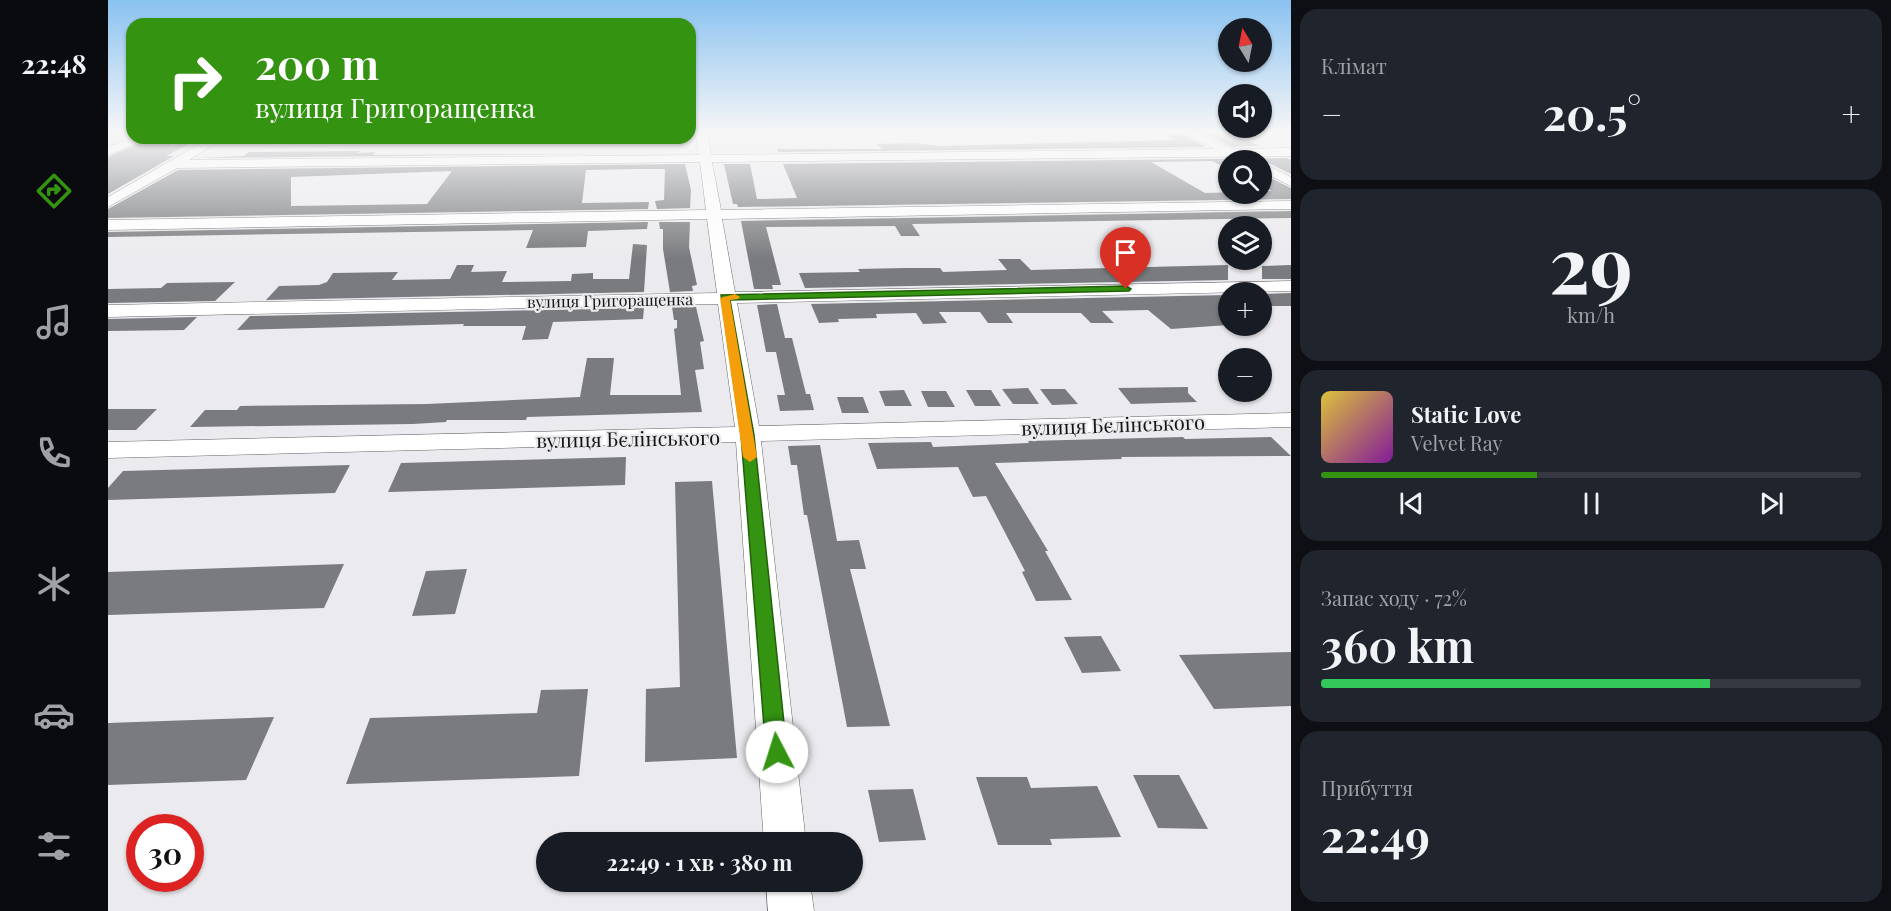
<!DOCTYPE html>
<html lang="uk">
<head>
<meta charset="utf-8">
<style>
  :root { --surface:#171b24; --page:#20242c; --text:#f1f3f6; --muted:#9ea1a6; --line:#363941; --accent:#349411 }
  body { margin:0; font-family:"Playfair Display",serif; background:var(--page); color:var(--text); height:100vh; display:flex; flex-direction:column; font-size:22px; white-space:nowrap }
  * { box-sizing:border-box; margin:0 }
  p { font-size:20px; color:var(--muted) }
  .icon { flex:none; width:33px; height:33px; fill:none; stroke:currentColor; stroke-width:2; stroke-linecap:round; stroke-linejoin:round }
  .map { position:relative; flex:1; overflow:hidden }
  .details { display:flex; flex-direction:column; gap:9px; padding:9px; background:#0d0f14; width:600px }
  .details>* { flex:none }
  .banner { position:absolute; left:18px; top:18px; width:570px; height:126px; border-radius:18px; box-shadow:0 2px 4px #0004; background:#349411; color:#fff; overflow:hidden }
  .needle { width:39px; rotate:350deg }
  .tools { position:absolute; left:1110px; top:18px; display:grid; gap:12px }
  .tools a { display:grid; place-items:center; width:54px; height:54px; border-radius:50%; background:var(--surface); box-shadow:0 2px 4px #0004; font-size:30px }
  .speed { position:absolute; left:18px; top:814px; display:flex; gap:12px; font-size:30px; font-weight:700; text-align:center }
  .speed>* { display:grid; place-content:center; width:78px; height:78px; border-radius:50%; background:var(--surface); box-shadow:0 2px 4px #0004; line-height:1 }
  .speed .limit { border:9px solid #d22; background:#fff; color:#111 }
  .pin { position:absolute; display:grid; place-items:center; width:51px; height:51px; color:#fff; margin:-62px -26px; border-radius:50% 50% 50% 0; rotate:-45deg; box-shadow:0 0 6px #0007 }
  .pin .icon { rotate:45deg }
  .me { position:absolute; width:66px; margin:-33px; rotate:355deg; stroke-linejoin:round; filter:drop-shadow(0 0 4px #0008) }
  .turn { display:flex; align-items:center; gap:21px; height:126px; padding:0 30px; font-size:27px }
  .turn .icon { width:78px; height:78px; stroke-width:2.5 }
  .turn b { display:block; font-size:42px; line-height:51px }
  .big { font-size:45px; font-weight:700; line-height:1.1 }
  .details .widget { flex:1; display:flex; flex-direction:column; justify-content:center; gap:9px; min-width:0; padding:0 21px; border-radius:18px; background:var(--page) }
  .details .dial { align-items:center; gap:0 }
  .dial b { font-size:78px; line-height:1 }
  .song { display:flex; align-items:center; gap:18px }
  .cover { width:72px; height:72px; border-radius:9px; background:linear-gradient(135deg,hsl(50 70% 55%),hsl(290 70% 35%)) }
  .played { height:6px; border-radius:3px; background:linear-gradient(90deg,var(--accent) 40%,var(--line) 40%) }
  .keys { display:flex; justify-content:space-around; direction:ltr }
  .heat { display:flex; justify-content:space-between; align-items:center; font-size:33px; direction:ltr }
  .charge { height:9px; border-radius:4px; background:linear-gradient(90deg,#34c759 72%,var(--line) 0) }
  .trip { position:absolute; left:428px; top:832px; width:327px; height:60px; border-radius:30px; background:var(--surface); box-shadow:0 2px 4px #0004; font-weight:700; line-height:60px; text-align:center }
  main { display:flex; flex:1; min-height:0 }
  .menu { display:flex; flex-direction:column; width:108px; justify-content:space-around; align-items:center; background:#090b0e; color:var(--muted) }
  .menu .icon { width:42px; height:42px }
  .menu .current { color:var(--accent) }
  .menu b { font-size:27px; color:var(--text) }
  .map>svg:first-child { display:block }
  .building { fill:#797b7e; fill-rule:evenodd }
  .lines { fill:none; stroke-linecap:round; stroke-linejoin:round }
  .street-casing { stroke:#666568; stroke-width:1 }
  .street { fill:#fff; fill-rule:evenodd }
  .route { fill:#349411; stroke:#22600b; stroke-width:1.5 }
  .slow { fill:#f59e0b }
  .labels { text-anchor:middle; dominant-baseline:central; stroke-width:4.5; stroke-linejoin:round; paint-order:stroke }
  .far-street-label { font-size:16px; fill:#141415; stroke:#ebeaee }
  .street-label { font-size:20px; fill:#141415; stroke:#ebeaee }
</style>
</head>
<body>
<main>
<nav class="menu">
<b>22:48</b>
<svg class="icon current" aria-label="directions" viewBox="0 0 24 24"><path d="M12 3l9 9-9 9-9-9zM9 14v-3h6M13 9l2 2-2 2"/></svg>
<svg class="icon" aria-label="music" viewBox="0 0 24 24"><path d="M9 18V5l10-2v13"/><circle cx="6" cy="18" r="3"/><circle cx="16" cy="16" r="3"/></svg>
<svg class="icon" aria-label="phone" viewBox="0 0 24 24"><path d="M5 4h4l2 5-3 2q2 4 5 5l2-3 5 2v4C11 20 4 13 5 4z"/></svg>
<svg class="icon" aria-label="climate" viewBox="0 0 24 24"><path d="M12 3v18M4 7l16 10M4 17L20 7"/></svg>
<svg class="icon" aria-label="car" viewBox="0 0 24 24"><path d="M5 17H2v-5l4-1 3-4h7l3 4 3 1v5h-3M9 17h6M6 11h13"/><circle cx="7" cy="17" r="2"/><circle cx="17" cy="17" r="2"/></svg>
<svg class="icon" aria-label="filters" viewBox="0 0 24 24"><path d="M4 7h16M4 17h16"/><circle cx="9" cy="7" r="2"/><circle cx="15" cy="17" r="2"/></svg>
</nav>
<div class="map">
<svg width="1183" height="911" viewBox="0 0 1183 911">
  <rect width="100%" height="100%" fill="#ebeaee"/>
  <!-- building -->
  <g class="building">
    <polygon points="1095,132 1119,132 1152,146 1124,147"/>
    <polygon points="1053,133 1072,133 1098,147 670,152 669,149 774,149 769,144 808,143 831,146 1067,140"/>
    <polygon points="43,138 93,138 58,156 66,156 0,194 0,157"/>
    <polygon points="252,151 249,153 267,152 265,155 575,153 89,158 136,156 141,152"/>
    <polygon points="1179,158 1183,160 1183,174 1154,160 1120,160 1120,169 1104,161 1043,162 1097,193 1164,191 1154,186 1154,174 1183,188 1183,199 630,207 629,204 625,204 616,164 642,164 649,199 689,198 675,164"/>
    <path d="M577 164 583 190 582 208 549 209 547 201 556 200 557 169H529L478 170 474 203 541 202 540 209 0 218V209L70 170ZM344 171 319 204 183 206V177Z"/>
    <polygon points="1183,211 1183,218 804,224 812,236 793,236 787,226 658,227 673,285 664,285 665,289 646,289 633,221"/>
    <polygon points="540,222 539,229 480,231 478,247 418,248 425,230 0,237 0,232"/>
    <polygon points="551,222 582,222 581,247 589,285 584,286 585,291 562,292 555,249 555,229 552,229"/>
    <polygon points="525,244 539,245 536,292 158,300 171,286 211,285 219,282 225,273 290,272 284,280 342,279 349,265 366,265 363,272 399,271 394,282 463,281 464,274 485,273 485,279 521,279"/>
    <polygon points="890,259 912,259 923,270 1120,265 1120,280 697,288 691,273 752,272 750,269 796,268 832,268 835,272 899,270"/>
    <polygon points="1183,265 1183,279 1154,279 1154,266"/>
    <polygon points="127,282 107,301 0,303 0,289 53,288 59,283"/>
    <polygon points="1183,293 1183,306 1154,306 1154,294"/>
    <polygon points="1120,295 1120,325 1063,329 1040,310 994,311 1006,323 983,323 973,313 898,313 905,323 880,323 872,312 831,312 839,323 815,324 808,313 768,314 769,318 730,319 731,322 711,323 703,304"/>
    <polygon points="669,304 677,338 684,338 698,394 702,394 706,410 672,411 669,395 677,395 668,352 658,352 649,305"/>
    <polygon points="564,307 588,307 596,341 592,342 596,369 587,370 594,412 419,417 418,420 339,420 338,422 305,424 82,427 97,410 129,410 132,406 319,404 472,397 479,358 506,358 502,395 573,395 566,329 569,328 569,320 566,320"/>
    <polygon points="536,308 535,319 445,322 440,339 414,340 418,326 355,326 356,324 129,330 142,316"/>
    <polygon points="89,317 76,330 0,331 0,319"/>
    <polygon points="1080,387 1080,393 1089,402 1023,404 1010,388"/>
    <polygon points="920,388 931,404 905,404 894,389"/>
    <polygon points="932,389 957,389 970,404 944,405"/>
    <polygon points="796,390 804,406 777,406 771,391"/>
    <polygon points="858,390 883,390 893,406 867,406"/>
    <polygon points="813,391 838,391 847,407 820,407"/>
    <polygon points="729,397 755,397 761,413 734,413"/>
    <polygon points="0,409 49,409 28,430 0,430"/>
    <polygon points="1075,437 1077,439 1163,437 1183,456 1013,457 1014,459 887,463 940,551 937,551 964,600 928,601 914,572 917,571 878,496 865,497 850,467 769,469 760,443 823,442 825,447 921,443 920,441"/>
    <polygon points="712,445 729,541 751,540 758,569 742,569 782,726 739,727 699,515 696,515 689,465 683,465 680,446"/>
    <polygon points="518,457 517,485 280,492 293,463"/>
    <polygon points="242,465 227,493 0,500 0,488 15,471"/>
    <polygon points="604,481 629,758 537,762 538,689 572,687 567,482"/>
    <polygon points="236,564 216,608 0,615 0,572"/>
    <polygon points="359,569 347,614 304,616 318,571"/>
    <polygon points="993,636 1013,671 974,673 956,637"/>
    <polygon points="1183,652 1183,706 1106,709 1071,655"/>
    <polygon points="480,689 471,776 238,784 262,718 429,713 433,690"/>
    <polygon points="166,717 138,780 0,785 0,723"/>
    <polygon points="1025,775 1071,775 1100,829 1050,828"/>
    <polygon points="868,777 919,777 923,788 989,786 1013,837 942,839 944,845 890,845"/>
    <polygon points="805,789 818,840 771,842 760,790"/>
  </g>
  <g class="lines">
    <!-- street casing -->
    <g class="street-casing">
      <g id="street">
        <polygon points="587,131 599,131 603,155 1107,149 1073,131 1087,131 1123,149 1183,148 1183,156 604,162 613,210 1183,201 1183,209 614,219 627,292 1183,281 1183,291 629,303 651,426 1183,413 1183,427 653,441 698,843 656,843 628,442 0,458 0,442 627,427 610,304 0,317 0,305 609,293 599,219 0,230 0,220 598,210 592,162 69,168 0,207 0,197 102,138 116,138 81,160 591,155"/>
        <polygon points="24,138 41,138 0,155 0,147"/>
        <polygon points="1154,163 1183,177 1183,186 1154,172"/>
        <polygon points="658,882 702,882 706,911 660,911"/>
      </g>
    </g>
    <!-- street -->
    <use href="#street" class="street"/>
  </g>
  <!-- sky -->
  <linearGradient id="sky" x2="0" y2="1"><stop stop-color="#8ac2f0"/><stop offset="0.51" stop-color="#f6f6f7"/><stop offset="1" stop-color="#f6f6f7" stop-opacity="0"/></linearGradient>
  <rect width="1183" height="259" fill="url(#sky)"/>
  <!-- route -->
  <polygon class="route" points="1018,286 1023,289 1021,291 622,300 646,435 679,752 676,759 669,762 661,759 658,752 633,435 613,295"/>
  <!-- slow -->
  <polygon class="slow" points="627,294 632,297 630,299 622,300 649,457 642,462 635,457 612,298"/>
  <g class="labels">
    <!-- far-street labels -->
    <g class="far-street-label">
      <text transform="translate(502 300) rotate(-1)">вулиця Григоращенка</text>
    </g>
    <!-- street labels -->
    <g class="street-label">
      <text transform="translate(1005 424) rotate(-2)">вулиця Бєлінського</text>
      <text transform="translate(520 438) rotate(-1)">вулиця Бєлінського</text>
    </g>
  </g>
</svg>
<div class="tools">
<a><svg class="needle" viewBox="-14 -14 28 28"><path d="M0-13l5 13h-10z" fill="#e53935"/><path d="M0 13l5-13h-10z" fill="#9ea1a6"/></svg></a>
<a><svg class="icon" aria-label="sound" viewBox="0 0 24 24"><path d="M4 9h4l5-4v14l-5-4H4zM17 9q2 3 0 6"/></svg></a>
<a><svg class="icon" aria-label="search" viewBox="0 0 24 24"><circle cx="10" cy="10" r="6"/><path d="M15 15l6 6"/></svg></a>
<a><svg class="icon" aria-label="layers" viewBox="0 0 24 24"><path d="M12 4l9 5-9 5-9-5zM3 14l9 5 9-5"/></svg></a>
<a>+</a>
<a>−</a>
</div>
<div class="speed"><div class="limit">30</div></div>
<div class="pin" style="left:1018px;top:289px;background:#d93025"><svg class="icon" aria-label="arrive" viewBox="0 0 24 24"><path d="M6 21V4h12l-3 4 3 4H6"/></svg></div>
<svg class="me" style="left:669px;top:752px" viewBox="-20 -20 40 40"><circle r="19" fill="#fff"/><path d="M0-13L10 11 0 6-10 11z" fill="#349411"/></svg>
<div class="trip">22:49 · 1 хв · 380 m</div>
<div class="banner">
<div class="turn"><svg class="icon" aria-label="right" viewBox="0 0 24 24"><path d="M7 20v-9h11M14 6l5 5-5 5"/></svg><div><b>200 m</b>вулиця Григоращенка</div></div>
</div>
</div>
<section class="details">
<div class="widget"><p>Клімат</p>
<div class="heat"><a>−</a><b class="big">20.5°</b><a>+</a></div>
</div>
<div class="widget dial"><b>29</b><p>km/h</p></div>
<div class="widget">
<div class="song"><i class="cover"></i><div><b>Static Love</b><p>Velvet Ray</p></div></div>
<div class="played"></div>
<div class="keys"><svg class="icon" aria-label="previous" viewBox="0 0 24 24"><path d="M18 5L8 12l10 7zM5 5v14"/></svg><svg class="icon" aria-label="pause" viewBox="0 0 24 24"><path d="M8 5v14M16 5v14"/></svg><svg class="icon" aria-label="next" viewBox="0 0 24 24"><path d="M6 5l10 7-10 7zM19 5v14"/></svg></div>
</div>
<div class="widget"><p>Запас ходу · 72%</p><b class="big">360 km</b><div class="charge"></div></div>
<div class="widget"><p>Прибуття</p><b class="big">22:49</b></div>
</section>
</main>
</body>
</html>
